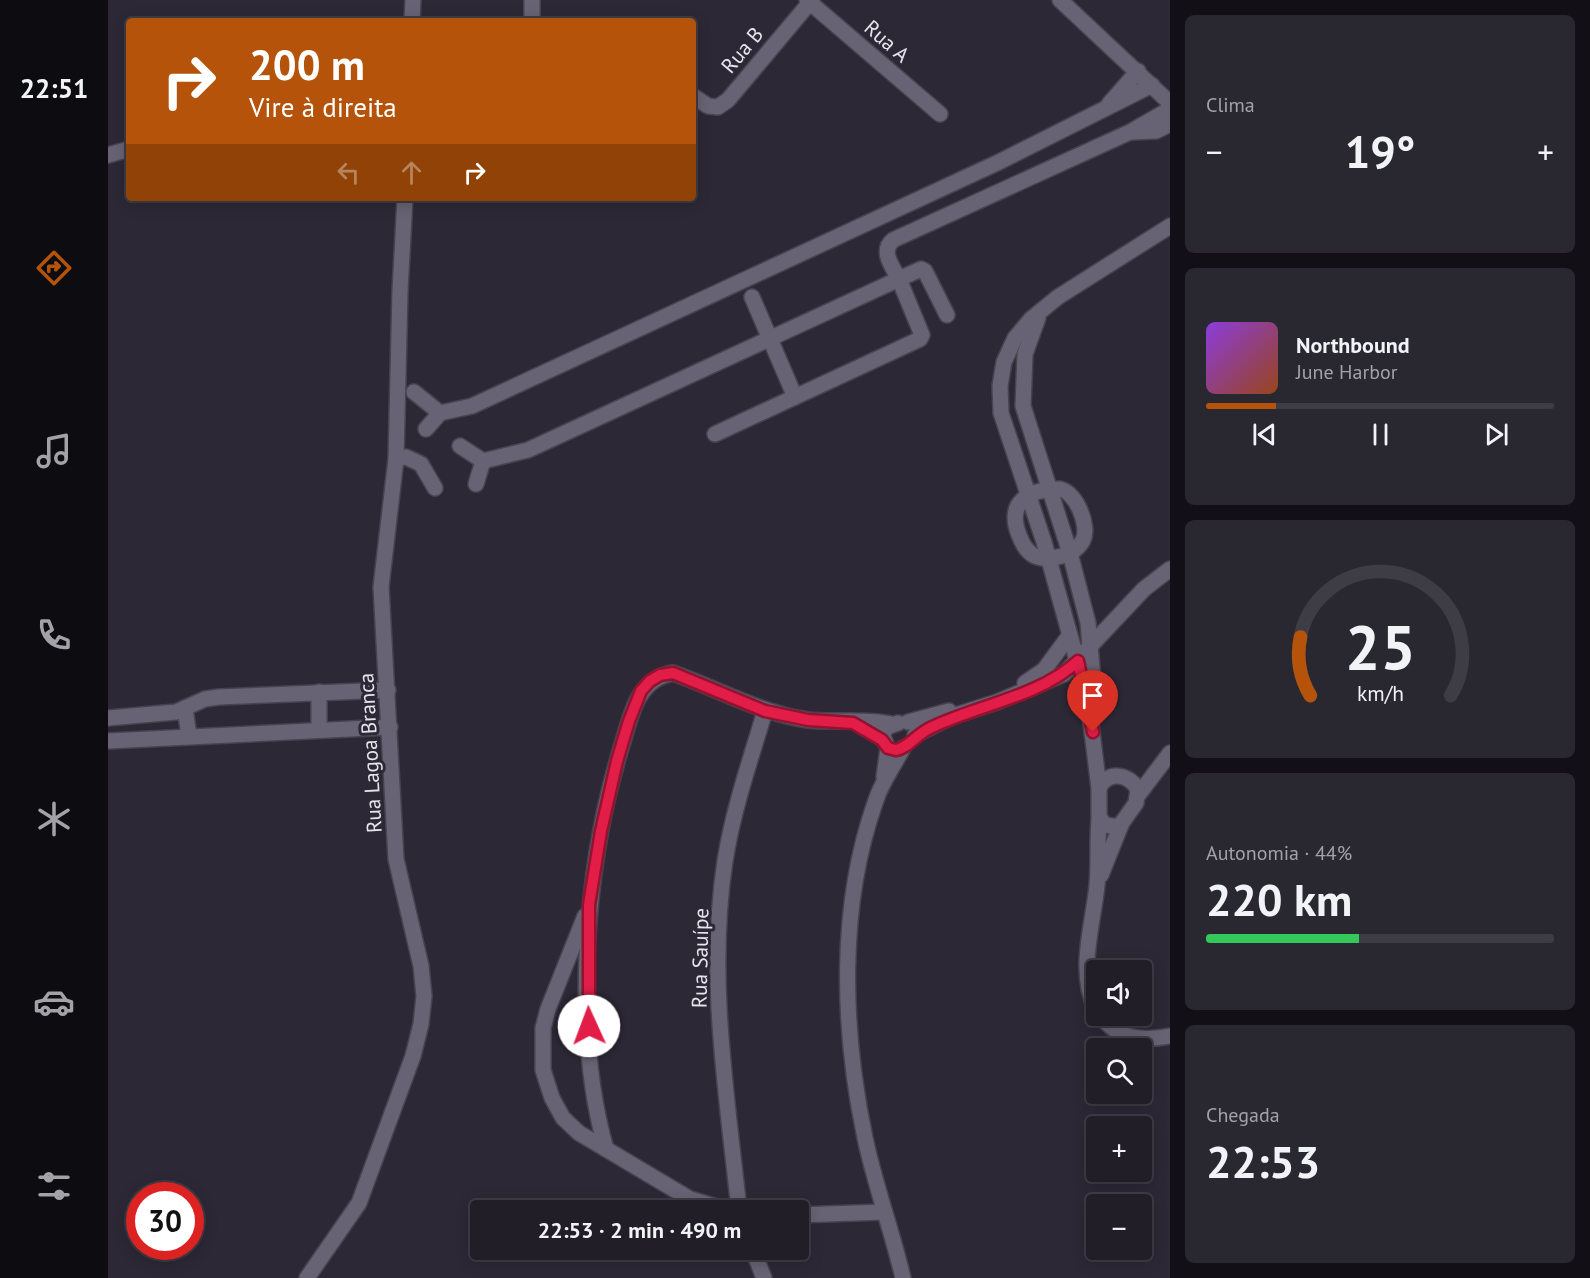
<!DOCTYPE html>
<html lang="pt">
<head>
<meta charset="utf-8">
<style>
  :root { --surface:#211e28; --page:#292730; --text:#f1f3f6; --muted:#a2a2a8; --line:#3e3c45; --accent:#b45309 }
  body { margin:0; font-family:"PT Sans",sans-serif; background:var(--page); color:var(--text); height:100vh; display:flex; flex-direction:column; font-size:22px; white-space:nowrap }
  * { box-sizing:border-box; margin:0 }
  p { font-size:20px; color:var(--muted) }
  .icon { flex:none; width:33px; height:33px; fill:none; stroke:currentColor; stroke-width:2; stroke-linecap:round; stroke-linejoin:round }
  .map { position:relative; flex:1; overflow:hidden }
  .side { display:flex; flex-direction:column; gap:15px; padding:15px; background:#121016; width:420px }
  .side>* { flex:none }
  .banner { position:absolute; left:18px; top:18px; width:570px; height:183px; border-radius:6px; box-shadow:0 3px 15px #0003,0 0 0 2px var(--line); background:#b45309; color:#fff; overflow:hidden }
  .fabs { position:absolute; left:978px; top:960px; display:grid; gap:12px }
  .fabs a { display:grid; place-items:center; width:66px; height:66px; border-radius:6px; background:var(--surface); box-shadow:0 3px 15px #0003,0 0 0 2px var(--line); font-size:30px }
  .speed { position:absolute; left:18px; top:1182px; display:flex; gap:12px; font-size:30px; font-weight:700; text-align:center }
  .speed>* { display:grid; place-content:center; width:78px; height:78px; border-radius:50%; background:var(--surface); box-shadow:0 3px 15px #0003,0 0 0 2px var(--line); line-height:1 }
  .speed .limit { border:9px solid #d22; background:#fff; color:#111 }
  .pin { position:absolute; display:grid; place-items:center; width:51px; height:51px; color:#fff; margin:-62px -26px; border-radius:50% 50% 50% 0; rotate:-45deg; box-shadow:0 0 6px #0007 }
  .pin .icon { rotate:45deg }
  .me { position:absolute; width:66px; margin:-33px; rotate:358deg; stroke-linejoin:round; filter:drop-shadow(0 0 4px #0008) }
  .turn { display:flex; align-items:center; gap:21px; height:126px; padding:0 24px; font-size:27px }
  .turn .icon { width:78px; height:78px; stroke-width:2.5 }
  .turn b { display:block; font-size:42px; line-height:51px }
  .lanes { display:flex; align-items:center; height:57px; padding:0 24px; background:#0003; justify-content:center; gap:30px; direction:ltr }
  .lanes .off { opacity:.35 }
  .big { font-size:45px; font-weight:600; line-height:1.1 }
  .side .tile { flex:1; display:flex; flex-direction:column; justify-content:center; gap:9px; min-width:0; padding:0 21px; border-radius:9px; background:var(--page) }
  .side .dial { align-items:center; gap:0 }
  .dial svg { height:156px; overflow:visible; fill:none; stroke:var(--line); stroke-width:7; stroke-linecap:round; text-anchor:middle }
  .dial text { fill:var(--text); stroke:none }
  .song { display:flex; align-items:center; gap:18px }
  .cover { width:72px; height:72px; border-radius:9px; background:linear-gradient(135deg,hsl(270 70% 55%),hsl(20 70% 35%)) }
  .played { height:6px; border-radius:3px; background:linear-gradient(90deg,var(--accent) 20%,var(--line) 20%) }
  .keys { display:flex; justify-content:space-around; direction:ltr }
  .heat { display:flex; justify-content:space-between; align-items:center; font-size:33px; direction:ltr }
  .charge { height:9px; border-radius:4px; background:linear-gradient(90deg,#34c759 44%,var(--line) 0) }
  .trip { position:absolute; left:362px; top:1200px; width:339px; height:60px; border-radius:6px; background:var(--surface); box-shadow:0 3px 15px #0003,0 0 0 2px var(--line); font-weight:600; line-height:60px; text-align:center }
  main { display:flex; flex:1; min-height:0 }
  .tab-bar { display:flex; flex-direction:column; width:108px; justify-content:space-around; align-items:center; background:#0d0c10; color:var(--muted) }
  .tab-bar .icon { width:42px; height:42px }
  .tab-bar .active { color:var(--accent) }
  .tab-bar b { font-size:27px; color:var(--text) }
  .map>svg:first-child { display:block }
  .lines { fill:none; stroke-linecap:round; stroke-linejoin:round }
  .minor-casing { stroke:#46434f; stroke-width:18 }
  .minor { stroke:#676374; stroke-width:15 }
  .route-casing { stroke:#92132f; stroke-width:15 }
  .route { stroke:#e11d48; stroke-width:10 }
  .labels { text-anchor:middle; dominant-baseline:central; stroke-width:6; stroke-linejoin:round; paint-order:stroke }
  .street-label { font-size:21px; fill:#e6e3ed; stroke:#2c2836 }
</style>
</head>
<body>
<main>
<nav class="tab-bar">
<b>22:51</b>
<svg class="icon active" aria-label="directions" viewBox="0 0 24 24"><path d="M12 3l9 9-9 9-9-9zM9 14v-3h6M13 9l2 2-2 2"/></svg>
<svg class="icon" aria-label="music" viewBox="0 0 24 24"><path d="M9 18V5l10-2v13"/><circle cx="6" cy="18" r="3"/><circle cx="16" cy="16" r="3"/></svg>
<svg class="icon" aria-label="phone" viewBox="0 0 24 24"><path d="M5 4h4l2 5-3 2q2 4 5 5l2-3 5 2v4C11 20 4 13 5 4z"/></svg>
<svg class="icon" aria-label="climate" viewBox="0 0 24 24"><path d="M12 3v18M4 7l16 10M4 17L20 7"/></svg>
<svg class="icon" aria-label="car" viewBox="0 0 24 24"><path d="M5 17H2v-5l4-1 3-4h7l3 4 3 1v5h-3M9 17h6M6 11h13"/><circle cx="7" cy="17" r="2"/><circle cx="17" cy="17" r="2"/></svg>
<svg class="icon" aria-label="filters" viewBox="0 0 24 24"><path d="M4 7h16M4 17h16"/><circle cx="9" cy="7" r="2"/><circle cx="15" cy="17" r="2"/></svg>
</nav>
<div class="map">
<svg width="1062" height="1278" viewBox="0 0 1062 1278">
  <rect width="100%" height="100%" fill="#2c2836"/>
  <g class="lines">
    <!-- minor casing -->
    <g class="minor-casing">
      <g id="minor">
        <polyline points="424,0 424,21"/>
        <polyline points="699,0 832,114"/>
        <polyline points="952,0 1062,103"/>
        <polyline points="304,21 305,0"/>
        <polyline points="585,96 600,106 610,107 620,100 704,0"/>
        <polyline points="1001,104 1030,71"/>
        <polyline points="1025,132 1048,131 1062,124"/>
        <polyline points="0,155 21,149"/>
        <polyline points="644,297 687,397"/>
        <polyline points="930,318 917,354 915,406 962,553 980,623 986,689"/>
        <polyline points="306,392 332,413"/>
        <polyline points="318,429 332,413 364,406 891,162 1044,85"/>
        <polyline points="607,434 812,339 814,335 791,279 813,269 817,271 839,315"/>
        <path d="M352 446 375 461 420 450 791 279C784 266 772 251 785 240L1022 132 1062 109"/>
        <polyline points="288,459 298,457 313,464 327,488"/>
        <polyline points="368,484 375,461"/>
        <path d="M952 489C968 492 982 526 975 540 971 549 963 553 954 556 931 562 919 557 911 535 898 502 920 489 952 489Z"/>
        <polyline points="917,683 936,670 961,636"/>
        <polyline points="77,708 81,736"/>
        <polyline points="0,718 68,712 97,699 111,697 280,690"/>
        <polyline points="800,722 841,711"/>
        <polyline points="211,730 211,692"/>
        <polyline points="807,735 845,716 889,702 956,674 1036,589 1062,569"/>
        <polyline points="0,741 282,727"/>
        <polyline points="776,777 780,748 774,735 779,727 790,723"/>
        <path d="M991 788C1000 770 1020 774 1030 789L1028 803 1011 827 997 825 991 817V788L980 700 936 542 893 413 892 386 896 362 907 338 923 319 950 297 1062 226"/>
        <polyline points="1031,794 1062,753"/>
        <polyline points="993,875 1013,825"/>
        <polyline points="477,916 440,1009 435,1028 435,1070 444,1098 455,1118 471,1133 582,1199 619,1210"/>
        <path d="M988 1010C969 971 985 926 989 885 991 864 989 842 991 820"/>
        <path d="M993 1016C1010 1040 1035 1041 1062 1036"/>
        <path d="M498 1149C464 1030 477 863 514 745 523 715 529 679 565 673 610 689 652 713 700 720 726 723 760 718 783 724"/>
        <path d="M631 1210C619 1095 599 977 617 861 625 810 642 761 657 711"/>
        <polyline points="690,1215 776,1212"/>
        <polyline points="645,1250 656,1278"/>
        <polyline points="199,1278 251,1203 305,1056 313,1024 316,996 313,966 288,859 273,587 288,459 292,291 297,198"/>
        <path d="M795 1278C784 1231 767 1185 757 1138 734 1029 730 906 768 800 774 781 786 766 795 748"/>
      </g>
    </g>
    <!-- minor -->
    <use href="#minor" class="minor"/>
  </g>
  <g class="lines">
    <!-- route casing -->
    <g class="route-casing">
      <path id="route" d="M481 1026V905L493 831 509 761 521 721 533 691 542 681 552 675 565 673 657 711 700 720 745 723 774 740 780 748 788 750C800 748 809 734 822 728 869 705 931 697 970 661L985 732"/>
    </g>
    <!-- route -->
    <use href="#route" class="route"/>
  </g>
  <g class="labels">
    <!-- street labels -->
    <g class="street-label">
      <text transform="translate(779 41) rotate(41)">Rua A</text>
      <text transform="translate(634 50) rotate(-50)">Rua B</text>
      <text transform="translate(262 753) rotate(-93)">Rua Lagoa Branca</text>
      <text transform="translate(592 958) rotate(-89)">Rua Sauípe</text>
    </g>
  </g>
</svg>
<div class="fabs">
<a><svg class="icon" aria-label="sound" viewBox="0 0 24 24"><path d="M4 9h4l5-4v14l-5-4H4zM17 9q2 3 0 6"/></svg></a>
<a><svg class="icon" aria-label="search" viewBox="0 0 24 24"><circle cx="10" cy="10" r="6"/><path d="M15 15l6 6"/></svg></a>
<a>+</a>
<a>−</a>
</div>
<div class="speed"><div class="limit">30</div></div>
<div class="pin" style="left:985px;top:732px;background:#d93025"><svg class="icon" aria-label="arrive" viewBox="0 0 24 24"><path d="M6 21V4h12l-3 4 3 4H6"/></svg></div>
<svg class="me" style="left:481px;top:1026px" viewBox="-20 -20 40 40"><circle r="19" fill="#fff"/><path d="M0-13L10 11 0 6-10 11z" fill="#e11d48"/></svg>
<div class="trip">22:53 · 2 min · 490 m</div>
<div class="banner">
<div class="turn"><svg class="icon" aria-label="right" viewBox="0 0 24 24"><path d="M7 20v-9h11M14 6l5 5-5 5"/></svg><div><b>200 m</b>Vire à direita</div></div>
<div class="lanes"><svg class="icon off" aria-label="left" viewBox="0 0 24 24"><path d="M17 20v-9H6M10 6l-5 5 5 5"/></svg><svg class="icon off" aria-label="ahead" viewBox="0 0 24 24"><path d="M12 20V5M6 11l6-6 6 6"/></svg><svg class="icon" aria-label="right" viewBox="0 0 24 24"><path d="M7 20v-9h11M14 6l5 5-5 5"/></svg></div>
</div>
</div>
<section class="side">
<div class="tile"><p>Clima</p>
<div class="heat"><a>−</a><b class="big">19°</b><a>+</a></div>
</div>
<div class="tile">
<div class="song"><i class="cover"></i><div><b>Northbound</b><p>June Harbor</p></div></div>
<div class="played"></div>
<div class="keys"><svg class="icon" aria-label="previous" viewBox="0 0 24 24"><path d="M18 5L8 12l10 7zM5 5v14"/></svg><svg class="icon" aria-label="pause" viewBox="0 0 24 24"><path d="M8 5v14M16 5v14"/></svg><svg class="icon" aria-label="next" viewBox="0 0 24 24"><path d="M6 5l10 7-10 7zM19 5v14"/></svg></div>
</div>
<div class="tile dial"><svg viewBox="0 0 100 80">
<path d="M14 69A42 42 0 1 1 86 69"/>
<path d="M14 69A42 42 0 0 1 9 39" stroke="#b45309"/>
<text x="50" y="56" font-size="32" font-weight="700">25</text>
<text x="50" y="72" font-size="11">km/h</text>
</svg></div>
<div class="tile"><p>Autonomia · 44%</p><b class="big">220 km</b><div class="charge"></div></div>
<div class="tile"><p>Chegada</p><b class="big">22:53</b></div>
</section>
</main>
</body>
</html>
